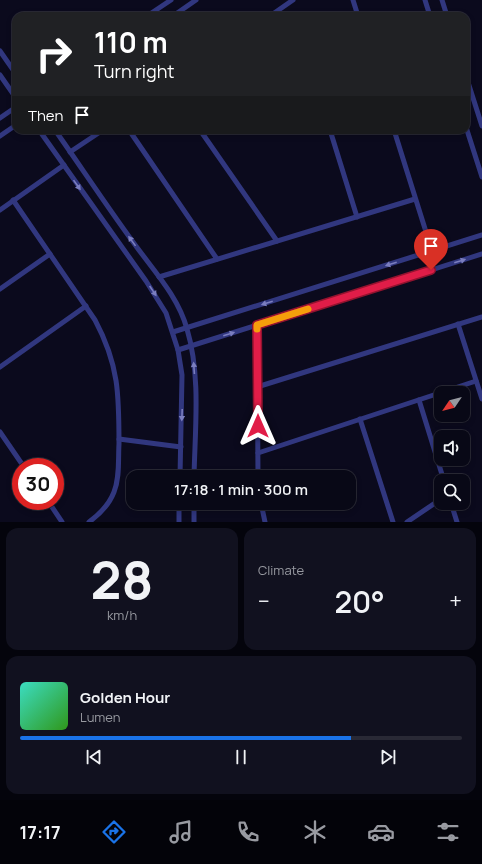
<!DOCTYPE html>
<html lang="en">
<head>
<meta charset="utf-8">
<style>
  :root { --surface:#080816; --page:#11111f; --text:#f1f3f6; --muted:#989aa1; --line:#292935; --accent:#1a73e8 }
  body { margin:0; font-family:Manrope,sans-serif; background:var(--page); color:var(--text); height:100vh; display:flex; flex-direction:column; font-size:15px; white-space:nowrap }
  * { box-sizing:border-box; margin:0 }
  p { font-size:13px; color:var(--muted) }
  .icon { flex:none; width:22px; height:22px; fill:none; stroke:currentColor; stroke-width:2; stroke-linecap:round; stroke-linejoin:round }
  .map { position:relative; height:522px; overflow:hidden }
  .panel { display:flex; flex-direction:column; gap:6px; padding:6px; background:#04040c; flex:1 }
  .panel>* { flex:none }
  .guide { position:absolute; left:12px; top:12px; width:458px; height:122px; border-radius:12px; box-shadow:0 2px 6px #0003,0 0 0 1px var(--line); background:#202124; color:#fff; overflow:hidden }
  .needle { width:26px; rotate:235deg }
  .fabs { position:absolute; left:434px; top:386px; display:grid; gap:8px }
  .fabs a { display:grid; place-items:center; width:36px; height:36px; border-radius:8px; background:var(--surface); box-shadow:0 2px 6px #0003,0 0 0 1px var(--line); font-size:20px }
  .speed { position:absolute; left:12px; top:458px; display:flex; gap:8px; font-size:20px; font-weight:700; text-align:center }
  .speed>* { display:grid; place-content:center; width:52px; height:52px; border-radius:50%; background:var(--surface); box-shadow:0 2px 6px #0003,0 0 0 1px var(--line); line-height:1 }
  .speed .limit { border:6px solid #d22; background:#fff; color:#111 }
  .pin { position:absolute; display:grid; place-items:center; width:34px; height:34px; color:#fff; margin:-41px -17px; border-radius:50% 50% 50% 0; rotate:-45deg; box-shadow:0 0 4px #0007 }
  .pin .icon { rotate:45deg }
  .me { position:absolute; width:44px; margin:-22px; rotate:0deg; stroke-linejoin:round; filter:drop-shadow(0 0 3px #0008) }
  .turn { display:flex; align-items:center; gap:14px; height:84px; padding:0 16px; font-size:18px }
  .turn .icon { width:52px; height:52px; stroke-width:2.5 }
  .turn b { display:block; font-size:28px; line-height:34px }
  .then { display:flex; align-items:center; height:38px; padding:0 16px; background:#0003; gap:8px; font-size:15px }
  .big { font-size:30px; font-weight:600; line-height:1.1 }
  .panel .tile { flex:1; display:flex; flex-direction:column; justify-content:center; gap:6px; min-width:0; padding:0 14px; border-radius:12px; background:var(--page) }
  .panel .dial { align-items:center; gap:0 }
  .dial b { font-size:52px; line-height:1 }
  .song { display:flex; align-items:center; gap:12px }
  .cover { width:48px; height:48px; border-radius:6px; background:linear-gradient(135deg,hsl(170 70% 55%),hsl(110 70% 35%)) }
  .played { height:4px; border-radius:2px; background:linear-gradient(90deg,var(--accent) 75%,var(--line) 75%) }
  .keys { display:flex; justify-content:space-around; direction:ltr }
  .heat { display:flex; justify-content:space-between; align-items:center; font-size:22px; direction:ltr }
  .panel .tiles { flex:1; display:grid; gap:6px; grid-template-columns:1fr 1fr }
  .tile:last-child { grid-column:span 2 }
  .trip { position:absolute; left:126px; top:470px; width:230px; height:40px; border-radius:12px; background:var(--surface); box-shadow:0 2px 6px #0003,0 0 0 1px var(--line); font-weight:600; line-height:40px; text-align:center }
  .dock { display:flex; height:64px; justify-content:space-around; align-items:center; background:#030309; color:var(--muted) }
  .dock .icon { width:28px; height:28px }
  .dock .current { color:var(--accent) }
  .dock b { font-size:18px; color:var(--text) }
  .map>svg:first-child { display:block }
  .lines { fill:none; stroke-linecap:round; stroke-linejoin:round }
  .minor { stroke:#31377f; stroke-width:5 }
  .oneway { fill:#7b7ebf }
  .route-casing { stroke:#92132f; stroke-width:10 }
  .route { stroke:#e11d48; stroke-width:7 }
  .slow { stroke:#f59e0b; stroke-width:7 }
</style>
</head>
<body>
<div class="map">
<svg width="482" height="522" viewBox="0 0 482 522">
  <rect width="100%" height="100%" fill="#0b0a1d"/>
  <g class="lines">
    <!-- minor -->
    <g class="minor">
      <polyline points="353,0 358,16"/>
      <polyline points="425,0 430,16"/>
      <polyline points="442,0 447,16"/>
      <polyline points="147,16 171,0"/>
      <polyline points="173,16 196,0"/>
      <polyline points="270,16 293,0"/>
      <polyline points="0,51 16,74"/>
      <polyline points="0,75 16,98"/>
      <polyline points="466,76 482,126"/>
      <polyline points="0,118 16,107"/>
      <polyline points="466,127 482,177"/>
      <polyline points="39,130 146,281 166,313 178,350 182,375 180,477"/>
      <path d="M55 130C81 167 106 205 133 242 153 270 178 296 187 329 201 376 195 428 194 477"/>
      <polyline points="129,130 217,259"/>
      <polyline points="200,130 277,241"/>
      <polyline points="330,130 357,217"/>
      <polyline points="394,130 432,251"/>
      <polyline points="203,134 209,130"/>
      <polyline points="0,136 16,125"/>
      <polyline points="70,152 103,130"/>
      <path d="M13 200 95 320C119 365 119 395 119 444 118 460 120 477 114 492 109 505 100 514 89 522"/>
      <polyline points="0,210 64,165"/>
      <polyline points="159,277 415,199"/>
      <polyline points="0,289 50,254"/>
      <polyline points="458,324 482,399"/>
      <polyline points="257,325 258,477"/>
      <polyline points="173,332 482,235"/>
      <polyline points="178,350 482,254"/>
      <polyline points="0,367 86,306"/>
      <polyline points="257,387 482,317"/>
      <polyline points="419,400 444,481"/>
      <polyline points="360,419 393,522"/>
      <polyline points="0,432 24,467"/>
      <polyline points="119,439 181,447"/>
      <polyline points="258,453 476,381"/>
      <polyline points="48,501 62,522"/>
      <polyline points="261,503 265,522"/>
      <polyline points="451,503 457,522"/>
      <polyline points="179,522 179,503"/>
      <polyline points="194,522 194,503"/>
      <polyline points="407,522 441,499"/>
    </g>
  </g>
  <!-- one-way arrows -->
  <defs><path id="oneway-solid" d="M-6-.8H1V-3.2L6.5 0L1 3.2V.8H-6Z"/></defs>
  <g class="oneway">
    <use href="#oneway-solid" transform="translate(77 185) rotate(55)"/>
    <use href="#oneway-solid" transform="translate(132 241) rotate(-126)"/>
    <use href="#oneway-solid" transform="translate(460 261) rotate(-17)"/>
    <use href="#oneway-solid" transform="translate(391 264) rotate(163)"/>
    <use href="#oneway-solid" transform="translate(153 291) rotate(56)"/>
    <use href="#oneway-solid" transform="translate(267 303) rotate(163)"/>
    <use href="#oneway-solid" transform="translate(229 334) rotate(-17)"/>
    <use href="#oneway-solid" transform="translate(194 368) rotate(-94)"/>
    <use href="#oneway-solid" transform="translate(182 415) rotate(92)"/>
  </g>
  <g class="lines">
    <!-- route casing -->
    <g class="route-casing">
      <polyline id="route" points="258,426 257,325 431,270"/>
    </g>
    <!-- route -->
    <use href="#route" class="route"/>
    <!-- slow -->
    <polyline class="slow" points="257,329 257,325 308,309"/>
  </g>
</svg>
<div class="fabs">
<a><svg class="needle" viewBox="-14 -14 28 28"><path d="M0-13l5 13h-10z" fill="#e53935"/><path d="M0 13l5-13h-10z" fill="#989aa1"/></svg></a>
<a><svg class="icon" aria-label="sound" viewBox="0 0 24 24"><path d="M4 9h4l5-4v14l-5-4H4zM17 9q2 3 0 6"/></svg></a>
<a><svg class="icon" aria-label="search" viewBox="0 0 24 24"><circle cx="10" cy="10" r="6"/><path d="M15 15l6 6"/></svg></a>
</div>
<div class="speed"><div class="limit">30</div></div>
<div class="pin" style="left:431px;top:270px;background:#d93025"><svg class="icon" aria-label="arrive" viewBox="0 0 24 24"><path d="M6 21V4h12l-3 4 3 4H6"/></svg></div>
<svg class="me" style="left:258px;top:426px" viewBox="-20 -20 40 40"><path d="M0-17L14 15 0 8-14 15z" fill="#e11d48" stroke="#fff" stroke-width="4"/></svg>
<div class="trip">17:18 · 1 min · 300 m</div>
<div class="guide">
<div class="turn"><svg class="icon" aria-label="right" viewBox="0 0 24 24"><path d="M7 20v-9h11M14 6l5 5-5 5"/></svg><div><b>110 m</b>Turn right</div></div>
<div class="then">Then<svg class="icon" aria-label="arrive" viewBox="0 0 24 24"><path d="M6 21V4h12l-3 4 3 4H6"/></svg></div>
</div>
</div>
<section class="panel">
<div class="tiles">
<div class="tile dial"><b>28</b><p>km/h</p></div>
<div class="tile"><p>Climate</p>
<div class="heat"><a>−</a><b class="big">20°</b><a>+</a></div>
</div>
<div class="tile">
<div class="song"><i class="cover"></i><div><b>Golden Hour</b><p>Lumen</p></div></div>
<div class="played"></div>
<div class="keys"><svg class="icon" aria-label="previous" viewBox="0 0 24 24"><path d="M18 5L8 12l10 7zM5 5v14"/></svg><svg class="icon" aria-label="pause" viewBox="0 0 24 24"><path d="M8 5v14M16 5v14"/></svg><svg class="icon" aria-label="next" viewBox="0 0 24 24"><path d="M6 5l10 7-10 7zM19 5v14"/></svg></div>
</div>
</div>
</section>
<nav class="dock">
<b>17:17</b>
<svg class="icon current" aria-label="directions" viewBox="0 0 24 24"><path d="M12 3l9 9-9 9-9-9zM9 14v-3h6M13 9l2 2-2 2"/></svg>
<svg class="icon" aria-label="music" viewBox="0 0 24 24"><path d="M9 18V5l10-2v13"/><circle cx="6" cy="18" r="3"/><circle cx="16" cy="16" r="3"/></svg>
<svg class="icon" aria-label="phone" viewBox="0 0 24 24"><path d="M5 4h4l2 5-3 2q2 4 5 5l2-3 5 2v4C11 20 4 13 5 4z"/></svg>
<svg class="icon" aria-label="climate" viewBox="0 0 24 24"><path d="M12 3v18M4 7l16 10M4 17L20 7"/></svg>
<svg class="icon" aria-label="car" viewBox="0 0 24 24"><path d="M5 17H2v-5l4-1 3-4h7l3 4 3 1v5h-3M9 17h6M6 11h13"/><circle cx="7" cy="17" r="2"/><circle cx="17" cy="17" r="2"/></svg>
<svg class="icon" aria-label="filters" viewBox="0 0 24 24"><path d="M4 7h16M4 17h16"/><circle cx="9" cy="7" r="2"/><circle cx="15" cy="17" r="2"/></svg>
</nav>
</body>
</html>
